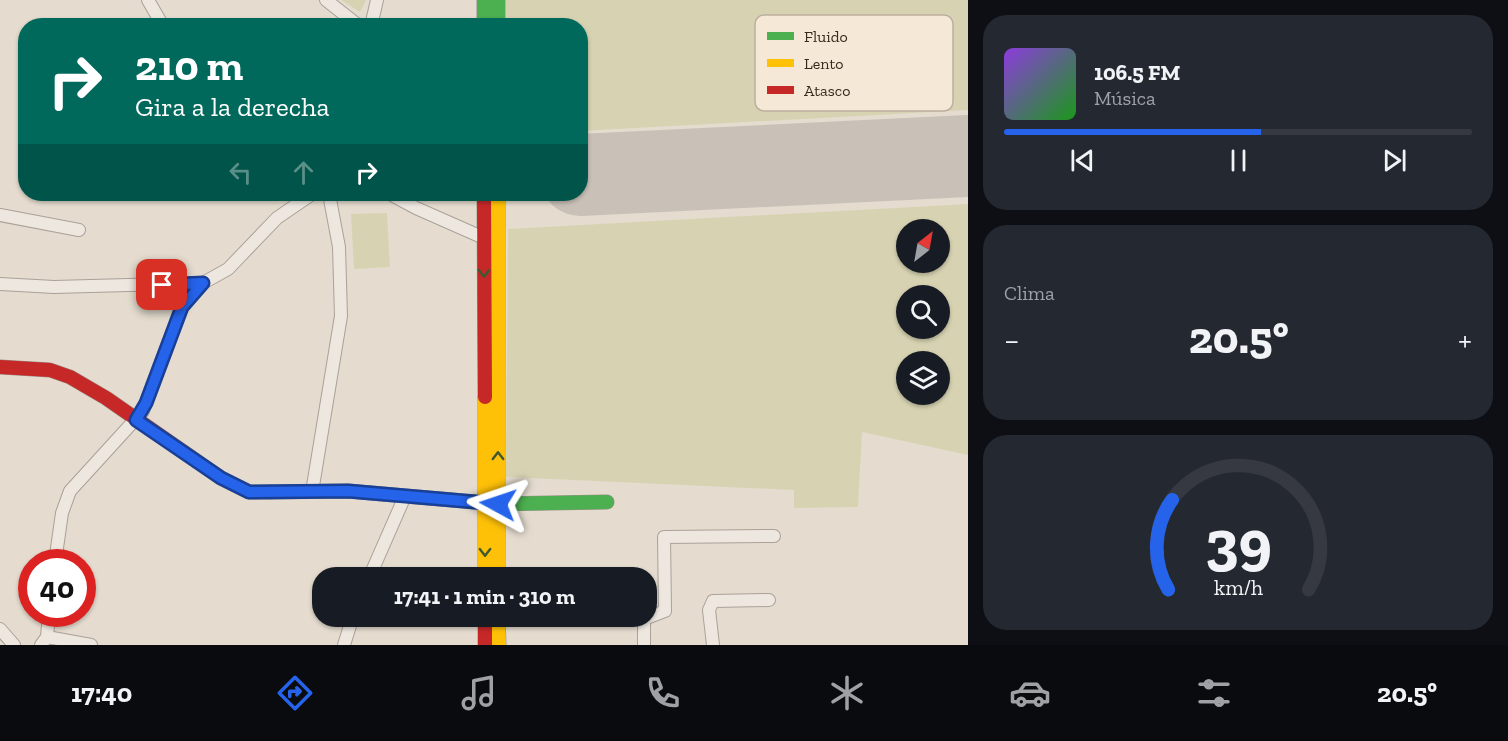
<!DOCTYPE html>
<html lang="es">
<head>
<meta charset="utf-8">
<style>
  :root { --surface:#171b24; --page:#242831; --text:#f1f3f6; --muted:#9ea1a6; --line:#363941; --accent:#2563eb }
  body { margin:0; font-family:"Zilla Slab",serif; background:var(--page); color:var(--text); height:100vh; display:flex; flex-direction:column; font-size:22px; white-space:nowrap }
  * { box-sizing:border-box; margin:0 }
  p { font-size:20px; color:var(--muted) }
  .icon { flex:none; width:33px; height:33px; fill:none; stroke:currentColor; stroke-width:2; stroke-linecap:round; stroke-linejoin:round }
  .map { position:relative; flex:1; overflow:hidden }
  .sheet { display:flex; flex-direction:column; gap:15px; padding:15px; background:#0d0f14; width:540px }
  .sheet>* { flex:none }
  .guide { position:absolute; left:18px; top:18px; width:570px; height:183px; border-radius:24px; box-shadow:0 2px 4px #0004; background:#00695c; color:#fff; overflow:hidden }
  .needle { width:39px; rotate:31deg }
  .controls { position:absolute; left:896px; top:219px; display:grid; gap:12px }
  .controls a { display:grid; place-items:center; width:54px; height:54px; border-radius:50%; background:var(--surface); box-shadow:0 2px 4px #0004; font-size:30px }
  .speed { position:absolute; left:18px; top:549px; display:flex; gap:12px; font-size:30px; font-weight:700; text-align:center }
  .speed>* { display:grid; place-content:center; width:78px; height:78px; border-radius:50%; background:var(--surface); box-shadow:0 2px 4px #0004; line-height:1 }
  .speed .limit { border:9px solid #d22; background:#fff; color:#111 }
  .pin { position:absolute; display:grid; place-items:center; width:51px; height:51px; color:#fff; margin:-26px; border-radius:12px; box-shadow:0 3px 9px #0006 }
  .me { position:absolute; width:66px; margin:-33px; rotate:275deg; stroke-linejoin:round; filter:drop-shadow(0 0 4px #0008) }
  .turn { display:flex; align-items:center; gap:21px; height:126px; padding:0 18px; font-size:27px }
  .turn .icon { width:78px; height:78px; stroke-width:2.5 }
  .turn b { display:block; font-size:42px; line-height:51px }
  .lanes { display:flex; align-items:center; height:57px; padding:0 18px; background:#0003; justify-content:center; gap:30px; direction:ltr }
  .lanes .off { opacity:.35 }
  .big { font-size:45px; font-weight:700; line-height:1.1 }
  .sheet .tile { flex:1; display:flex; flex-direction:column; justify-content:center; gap:9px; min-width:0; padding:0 21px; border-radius:24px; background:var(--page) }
  .sheet .dial { align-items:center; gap:0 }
  .dial svg { height:156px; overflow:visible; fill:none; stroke:var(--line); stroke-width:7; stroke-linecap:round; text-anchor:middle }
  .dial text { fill:var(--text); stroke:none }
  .song { display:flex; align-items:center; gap:18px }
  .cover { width:72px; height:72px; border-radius:9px; background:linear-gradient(135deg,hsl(270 70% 55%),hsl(120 70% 35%)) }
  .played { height:6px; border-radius:3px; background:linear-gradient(90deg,var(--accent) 55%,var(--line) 55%) }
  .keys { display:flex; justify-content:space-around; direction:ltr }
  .heat { display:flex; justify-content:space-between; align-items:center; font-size:33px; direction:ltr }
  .trip { position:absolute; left:312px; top:567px; width:345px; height:60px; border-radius:24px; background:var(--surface); box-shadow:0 2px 4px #0004; font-weight:700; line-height:60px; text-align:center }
  .tab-bar { display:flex; height:96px; justify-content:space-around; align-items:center; background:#090b0e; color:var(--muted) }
  .tab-bar .icon { width:42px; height:42px }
  .tab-bar .selected { color:var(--accent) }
  .tab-bar b { font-size:27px; color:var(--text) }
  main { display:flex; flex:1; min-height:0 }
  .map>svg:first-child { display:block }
  .green { fill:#d7d3b2; fill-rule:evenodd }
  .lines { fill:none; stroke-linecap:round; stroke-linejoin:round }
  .runway { stroke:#c9c1b8; stroke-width:82 }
  .street-casing { stroke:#aaa198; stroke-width:14 }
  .fast-casing { stroke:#9a9188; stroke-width:15 }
  .slow-casing { stroke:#9a9188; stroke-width:15 }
  .jam-casing { stroke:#9a9188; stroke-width:15 }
  .street { stroke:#ede7e0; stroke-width:12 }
  .fast { stroke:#4caf50; stroke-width:14 }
  .slow { stroke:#ffc107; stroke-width:14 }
  .jam { stroke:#c62828; stroke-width:14 }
  .oneway { stroke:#405830 }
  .route-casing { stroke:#184099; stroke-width:15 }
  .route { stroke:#2563eb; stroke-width:10 }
  .key { fill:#f5e8d6; stroke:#bdaf9f; stroke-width:1.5 }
  .key-label { font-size:16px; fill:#39291f }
</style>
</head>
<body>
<main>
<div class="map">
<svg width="968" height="645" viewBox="0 0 968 645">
  <rect width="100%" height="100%" fill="#e5dccf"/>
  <!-- green -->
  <g class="green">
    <polygon points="341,0 366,0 360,12"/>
    <polygon points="505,0 968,0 968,110 581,131 580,26 506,25"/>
    <path d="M968 204V455L862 432 858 507 794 508V490L506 477 508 229ZM906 230H939V262H906ZM906 296H939V328H906ZM906 362H939V394H906Z"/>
    <polygon points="387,213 390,267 354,269 351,214"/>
  </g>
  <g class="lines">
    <!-- runway -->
    <polyline class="runway" points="580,175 968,156"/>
    <!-- street casing -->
    <g class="street-casing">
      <g id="street">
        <polyline points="148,0 163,26"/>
        <polyline points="326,0 359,26"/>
        <polyline points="371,26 377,0"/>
        <polyline points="390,194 416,208 484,238"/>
        <polyline points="0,215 79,230"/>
        <polyline points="0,284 54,287 203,283 228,269 277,218 312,194"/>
        <polyline points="312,492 341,316 339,247 329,194"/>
        <polyline points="55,562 62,513 70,491 143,411 182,307 203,283"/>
        <polyline points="369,578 405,496"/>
        <polyline points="0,629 14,645"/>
        <polyline points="47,637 91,645"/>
        <polyline points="41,645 47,637 49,614"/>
        <polyline points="344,645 353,616"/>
        <polyline points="644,645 644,619 665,611 664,537 774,536"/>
        <polyline points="713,645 709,610 713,601 769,600"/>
      </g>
    </g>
    <!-- fast casing -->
    <g class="fast-casing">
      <g id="fast">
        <polyline points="484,0 484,26"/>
        <polyline points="498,0 498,26"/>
        <polyline points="270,492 348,491 498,504 607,502"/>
      </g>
    </g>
    <!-- slow casing -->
    <g class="slow-casing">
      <g id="slow">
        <polyline points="498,194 498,578"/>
        <polyline points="485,397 485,578"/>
        <polyline points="498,616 499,645"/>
      </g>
    </g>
    <!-- jam casing -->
    <g class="jam-casing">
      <g id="jam">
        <polyline points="484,194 485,397"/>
        <polyline points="0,367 50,370 70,377 106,398 221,478 249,492 270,492"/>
        <polyline points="485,616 485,645"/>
      </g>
    </g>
    <!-- street -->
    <use href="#street" class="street"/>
    <!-- fast -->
    <use href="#fast" class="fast"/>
    <!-- slow -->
    <use href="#slow" class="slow"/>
    <!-- jam -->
    <use href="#jam" class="jam"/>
  </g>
  <!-- one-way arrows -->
  <defs><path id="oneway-chevron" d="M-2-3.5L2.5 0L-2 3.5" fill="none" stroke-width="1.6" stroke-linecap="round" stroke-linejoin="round" transform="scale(1.5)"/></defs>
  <g class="oneway">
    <use href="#oneway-chevron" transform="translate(484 273) rotate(90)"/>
    <use href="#oneway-chevron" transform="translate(498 456) rotate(-90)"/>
    <use href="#oneway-chevron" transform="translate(485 552) rotate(90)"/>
  </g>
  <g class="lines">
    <!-- route casing -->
    <g class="route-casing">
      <polyline id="route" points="162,285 203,283 182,307 146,403 136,420 221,478 249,492 348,491 498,504"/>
    </g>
    <!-- route -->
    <use href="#route" class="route"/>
  </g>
  <!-- legend -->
  <rect x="755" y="15" width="198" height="96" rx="9" class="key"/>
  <rect x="767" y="32" width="27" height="8" fill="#4caf50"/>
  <rect x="767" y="59" width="27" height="8" fill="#ffc107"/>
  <rect x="767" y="86" width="27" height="8" fill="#c62828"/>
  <g class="key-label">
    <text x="804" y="42">Fluido</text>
    <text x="804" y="69">Lento</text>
    <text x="804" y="96">Atasco</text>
  </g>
</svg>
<div class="controls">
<a><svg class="needle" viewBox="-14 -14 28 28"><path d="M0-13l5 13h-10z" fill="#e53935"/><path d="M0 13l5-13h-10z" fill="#9ea1a6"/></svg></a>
<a><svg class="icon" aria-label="search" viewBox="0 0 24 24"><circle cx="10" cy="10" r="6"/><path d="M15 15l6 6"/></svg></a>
<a><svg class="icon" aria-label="layers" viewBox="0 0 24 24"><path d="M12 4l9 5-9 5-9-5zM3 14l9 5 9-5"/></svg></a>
</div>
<div class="speed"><div class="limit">40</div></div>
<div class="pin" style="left:162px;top:285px;background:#d93025"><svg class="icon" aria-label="arrive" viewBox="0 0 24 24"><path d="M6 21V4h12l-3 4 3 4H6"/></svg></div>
<svg class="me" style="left:498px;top:504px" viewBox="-20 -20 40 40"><path d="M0-17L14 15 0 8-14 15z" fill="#2563eb" stroke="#fff" stroke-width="4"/></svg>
<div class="trip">17:41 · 1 min · 310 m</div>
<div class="guide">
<div class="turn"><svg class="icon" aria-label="right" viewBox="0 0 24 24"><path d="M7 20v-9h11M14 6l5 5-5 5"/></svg><div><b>210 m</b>Gira a la derecha</div></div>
<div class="lanes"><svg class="icon off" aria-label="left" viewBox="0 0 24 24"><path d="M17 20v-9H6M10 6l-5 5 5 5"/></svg><svg class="icon off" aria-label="ahead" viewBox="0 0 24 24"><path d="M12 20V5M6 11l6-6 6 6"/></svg><svg class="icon" aria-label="right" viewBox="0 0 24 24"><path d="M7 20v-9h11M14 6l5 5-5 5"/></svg></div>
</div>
</div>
<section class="sheet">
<div class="tile">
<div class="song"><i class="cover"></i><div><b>106.5 FM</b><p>Música</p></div></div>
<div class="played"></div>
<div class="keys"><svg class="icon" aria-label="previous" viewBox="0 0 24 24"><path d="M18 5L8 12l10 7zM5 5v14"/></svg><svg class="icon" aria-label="pause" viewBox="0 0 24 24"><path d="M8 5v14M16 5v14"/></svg><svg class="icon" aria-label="next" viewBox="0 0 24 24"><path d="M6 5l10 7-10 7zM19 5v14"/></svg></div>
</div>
<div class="tile"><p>Clima</p>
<div class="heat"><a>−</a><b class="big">20.5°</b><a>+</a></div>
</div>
<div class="tile dial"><svg viewBox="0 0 100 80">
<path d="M14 69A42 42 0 1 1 86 69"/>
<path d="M14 69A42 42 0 0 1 16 23" stroke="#2563eb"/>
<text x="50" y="56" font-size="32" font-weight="700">39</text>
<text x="50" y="72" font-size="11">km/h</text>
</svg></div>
</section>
</main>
<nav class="tab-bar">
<b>17:40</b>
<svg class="icon selected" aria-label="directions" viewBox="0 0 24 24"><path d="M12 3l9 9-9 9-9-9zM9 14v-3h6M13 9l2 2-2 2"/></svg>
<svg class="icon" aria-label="music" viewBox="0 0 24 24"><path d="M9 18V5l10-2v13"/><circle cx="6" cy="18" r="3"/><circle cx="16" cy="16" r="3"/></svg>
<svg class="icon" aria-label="phone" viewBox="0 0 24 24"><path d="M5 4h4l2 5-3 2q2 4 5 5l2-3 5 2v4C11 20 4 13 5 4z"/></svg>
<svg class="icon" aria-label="climate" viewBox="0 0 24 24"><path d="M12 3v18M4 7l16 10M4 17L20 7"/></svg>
<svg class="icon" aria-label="car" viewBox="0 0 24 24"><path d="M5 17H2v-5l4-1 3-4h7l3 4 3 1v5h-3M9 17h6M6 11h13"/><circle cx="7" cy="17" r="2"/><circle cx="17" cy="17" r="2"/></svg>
<svg class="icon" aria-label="filters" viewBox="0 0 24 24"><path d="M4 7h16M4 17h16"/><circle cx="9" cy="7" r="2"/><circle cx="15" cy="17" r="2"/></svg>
<b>20.5°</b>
</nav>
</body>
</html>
